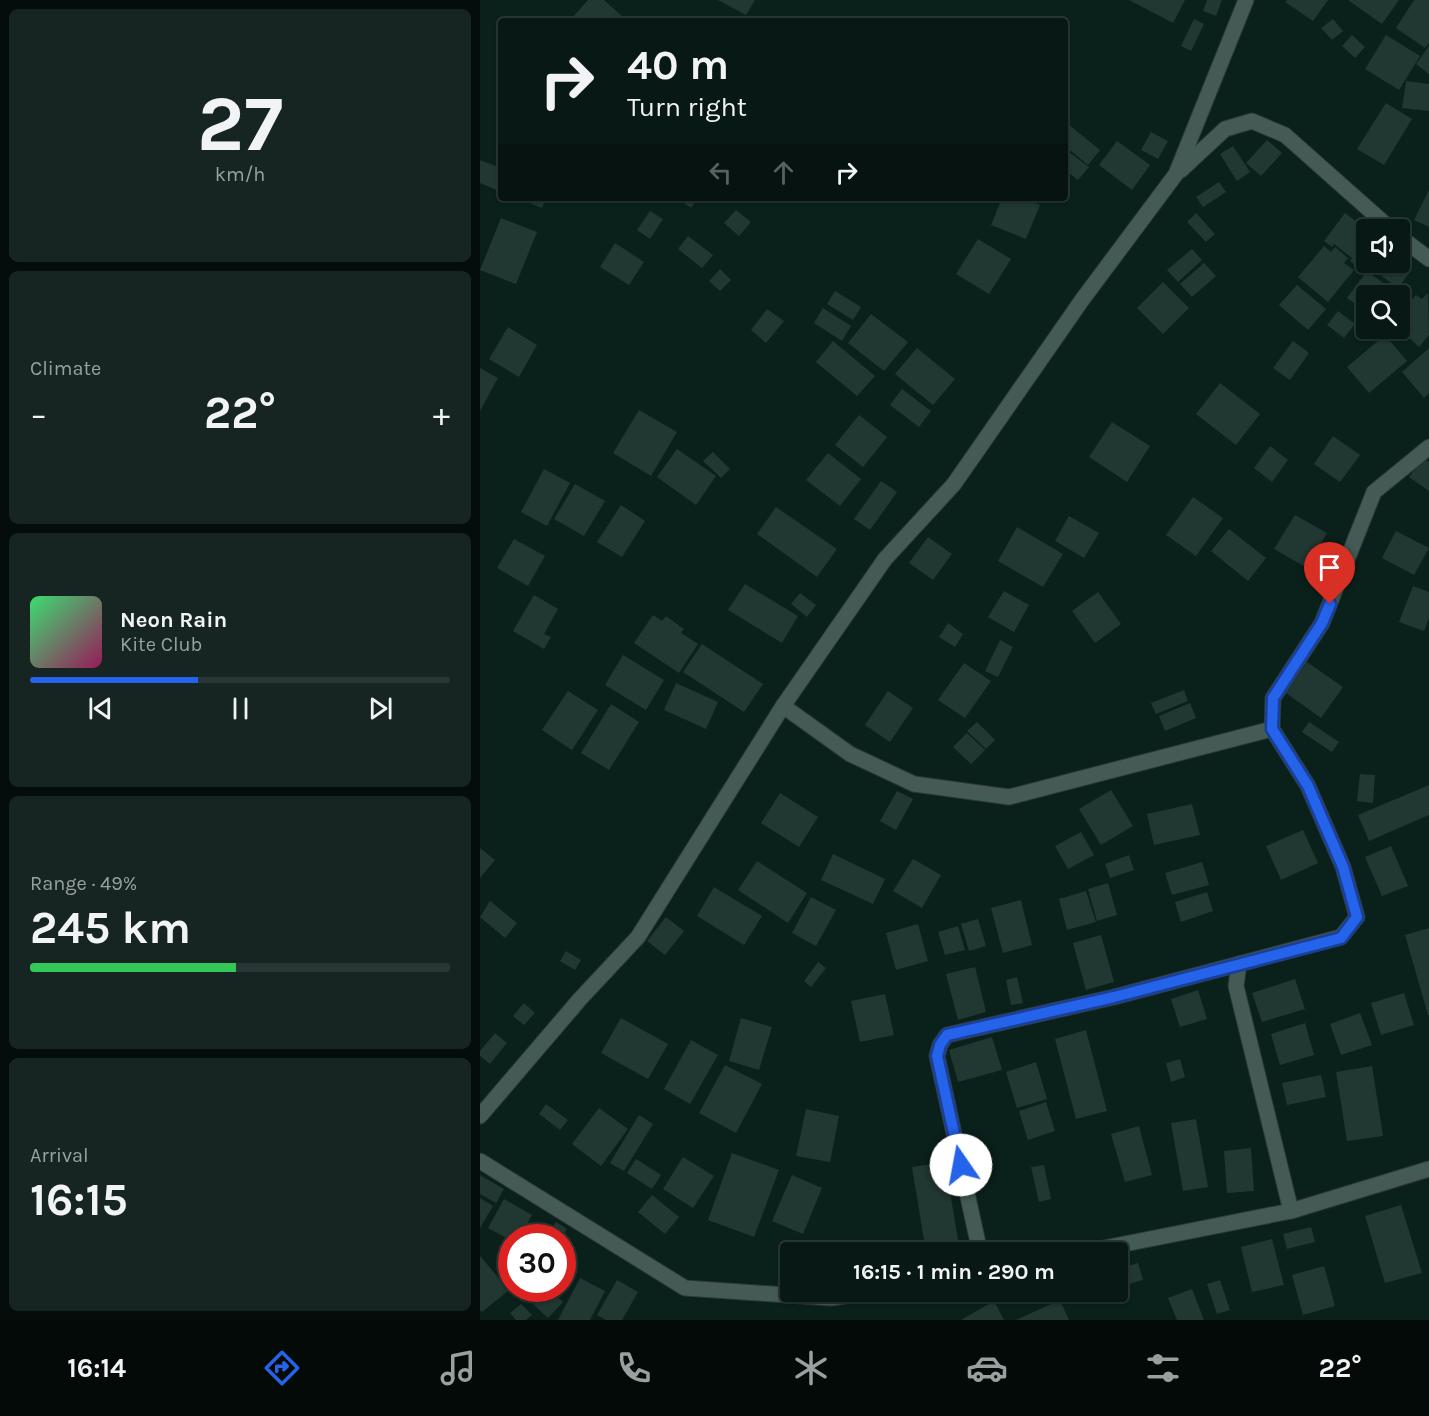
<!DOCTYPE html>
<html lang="en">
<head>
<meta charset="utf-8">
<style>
  :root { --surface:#081814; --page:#162522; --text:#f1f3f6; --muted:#98a0a0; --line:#293734; --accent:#2563eb }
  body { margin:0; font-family:Karla,sans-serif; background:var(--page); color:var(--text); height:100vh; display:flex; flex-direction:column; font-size:22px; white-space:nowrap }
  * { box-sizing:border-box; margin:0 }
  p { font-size:20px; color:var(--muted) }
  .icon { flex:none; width:33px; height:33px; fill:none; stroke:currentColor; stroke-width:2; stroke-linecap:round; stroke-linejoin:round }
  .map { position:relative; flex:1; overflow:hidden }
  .details { display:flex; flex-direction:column; gap:9px; padding:9px; background:#040d0b; width:480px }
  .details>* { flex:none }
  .top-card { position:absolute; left:18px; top:18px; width:570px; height:183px; border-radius:6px; box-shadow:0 2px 4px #0004,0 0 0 2px var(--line); background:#081814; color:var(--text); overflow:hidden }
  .buttons { position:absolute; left:876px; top:219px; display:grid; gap:12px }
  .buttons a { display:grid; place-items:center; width:54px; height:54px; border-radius:6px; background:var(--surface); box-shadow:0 2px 4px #0004,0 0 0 2px var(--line); font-size:30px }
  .speed { position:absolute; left:18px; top:1224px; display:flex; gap:12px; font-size:30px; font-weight:700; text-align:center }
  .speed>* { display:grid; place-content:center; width:78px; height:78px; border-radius:50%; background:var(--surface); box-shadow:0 2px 4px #0004,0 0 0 2px var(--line); line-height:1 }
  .speed .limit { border:9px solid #d22; background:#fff; color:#111 }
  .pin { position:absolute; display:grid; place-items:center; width:51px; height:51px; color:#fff; margin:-62px -26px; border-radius:50% 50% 50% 0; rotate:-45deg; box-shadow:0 0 6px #0007 }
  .pin .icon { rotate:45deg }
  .me { position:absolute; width:66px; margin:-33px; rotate:348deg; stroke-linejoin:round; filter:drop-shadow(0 0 4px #0008) }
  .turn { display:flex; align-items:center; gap:21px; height:126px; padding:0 30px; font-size:27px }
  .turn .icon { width:78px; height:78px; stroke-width:2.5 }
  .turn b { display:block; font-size:42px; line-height:51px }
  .lanes { display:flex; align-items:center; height:57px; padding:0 30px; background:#0003; justify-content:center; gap:30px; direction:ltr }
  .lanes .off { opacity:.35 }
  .big { font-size:45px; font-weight:700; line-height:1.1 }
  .details .card { flex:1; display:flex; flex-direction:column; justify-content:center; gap:9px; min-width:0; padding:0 21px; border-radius:9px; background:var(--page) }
  .details .dial { align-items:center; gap:0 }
  .dial b { font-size:78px; line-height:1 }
  .song { display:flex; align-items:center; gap:18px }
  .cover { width:72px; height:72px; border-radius:9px; background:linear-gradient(135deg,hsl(140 70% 55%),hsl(330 70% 35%)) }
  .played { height:6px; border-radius:3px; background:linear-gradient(90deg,var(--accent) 40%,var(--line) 40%) }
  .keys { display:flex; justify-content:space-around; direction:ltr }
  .heat { display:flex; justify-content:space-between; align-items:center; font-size:33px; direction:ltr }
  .charge { height:9px; border-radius:4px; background:linear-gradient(90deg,#34c759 49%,var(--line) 0) }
  .trip { position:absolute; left:300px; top:1242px; width:348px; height:60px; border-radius:6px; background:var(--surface); box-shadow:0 2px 4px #0004,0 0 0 2px var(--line); font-weight:700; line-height:60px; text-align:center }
  .tabs { display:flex; height:96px; justify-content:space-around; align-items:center; background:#030a08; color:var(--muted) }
  .tabs .icon { width:42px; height:42px }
  .tabs .selected { color:var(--accent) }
  .tabs b { font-size:27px; color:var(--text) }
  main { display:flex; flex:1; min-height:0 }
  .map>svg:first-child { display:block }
  .building { fill:#213731 }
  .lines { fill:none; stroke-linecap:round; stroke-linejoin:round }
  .street-casing { stroke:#2e3734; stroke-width:17 }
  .street { stroke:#445b55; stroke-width:15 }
  .route-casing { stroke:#184099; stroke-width:15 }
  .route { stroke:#2563eb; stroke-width:10 }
</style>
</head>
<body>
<main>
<section class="details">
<div class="card dial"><b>27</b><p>km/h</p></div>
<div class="card"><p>Climate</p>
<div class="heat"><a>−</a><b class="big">22°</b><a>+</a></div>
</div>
<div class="card">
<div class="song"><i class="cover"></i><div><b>Neon Rain</b><p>Kite Club</p></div></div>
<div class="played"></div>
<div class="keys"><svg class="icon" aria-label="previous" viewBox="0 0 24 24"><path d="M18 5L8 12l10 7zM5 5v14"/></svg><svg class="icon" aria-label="pause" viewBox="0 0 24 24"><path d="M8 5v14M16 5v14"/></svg><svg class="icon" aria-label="next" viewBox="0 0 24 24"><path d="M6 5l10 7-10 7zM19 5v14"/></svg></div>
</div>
<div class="card"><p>Range · 49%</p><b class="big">245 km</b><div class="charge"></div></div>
<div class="card"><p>Arrival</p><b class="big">16:15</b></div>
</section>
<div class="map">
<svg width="949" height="1320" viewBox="0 0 949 1320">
  <rect width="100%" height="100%" fill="#0a201b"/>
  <!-- building -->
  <g class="building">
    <polygon points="108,0 124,0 143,17 140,21 95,21 92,18"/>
    <polygon points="238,0 275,0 266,15"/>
    <polygon points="649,0 705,0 693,23"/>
    <polygon points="727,0 742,0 736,16 723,11"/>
    <polygon points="807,0 848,0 833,21 805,2"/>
    <polygon points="868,0 919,0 902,24"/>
    <polygon points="934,0 949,0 949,43 945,48 916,28"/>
    <polygon points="714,19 724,24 711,51 701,46"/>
    <polygon points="853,19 863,31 852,40 841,28"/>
    <polygon points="872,35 885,47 875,58 862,46"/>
    <polygon points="906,35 940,56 919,90 885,69"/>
    <polygon points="949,46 949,74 936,64"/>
    <polygon points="926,81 949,84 949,111 922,108"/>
    <polygon points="906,103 932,119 904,165 877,149"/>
    <polygon points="588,124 620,150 608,165 585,146 585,128"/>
    <polygon points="671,132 688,141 678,159 661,150"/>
    <polygon points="787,140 802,153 781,176 766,163"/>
    <polygon points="637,141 670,165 652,190 619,165"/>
    <polygon points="753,146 770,172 757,181 740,154"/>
    <polygon points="585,149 609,167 598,180 585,170"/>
    <polygon points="0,160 21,168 21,192 0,183"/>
    <polygon points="739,182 746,192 723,207 716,197"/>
    <polygon points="949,190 949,227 934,220"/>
    <polygon points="38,198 66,198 62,208"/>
    <polygon points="197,198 218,198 211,208"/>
    <polygon points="522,198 544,198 560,205 546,239 511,225"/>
    <polygon points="256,210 271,222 259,236 244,223"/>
    <polygon points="170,211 183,219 170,239 157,230"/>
    <polygon points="716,213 735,234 726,242 707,222"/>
    <polygon points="865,213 886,229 886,233 875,248 886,256 878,267 870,261 872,258 854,244 852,247 844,241"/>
    <polygon points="21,218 57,232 36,284 0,270"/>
    <polygon points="208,236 233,255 222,268 198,249"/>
    <polygon points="498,239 531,259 509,294 476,274"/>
    <polygon points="135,243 164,262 149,285 120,267"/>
    <polygon points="844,246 851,252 855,247 868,258 864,263 874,270 848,302 818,277"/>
    <polygon points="712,249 722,260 698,282 687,270"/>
    <polygon points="895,262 917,262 930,272 918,288 891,268"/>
    <polygon points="724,263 736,276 712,297 700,284"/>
    <polygon points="240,269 251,280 240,291 229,281"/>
    <polygon points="887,271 920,296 886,296 886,312 867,298"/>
    <polygon points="683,282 709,308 683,334 657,308"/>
    <polygon points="817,285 846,309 828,330 799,305"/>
    <polygon points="355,291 381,307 373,320 347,304"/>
    <polygon points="948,293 949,335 939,347 920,329 920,313 936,295 942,299"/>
    <polygon points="343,308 371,326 362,341 334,323"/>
    <polygon points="287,309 304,321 286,343 271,330"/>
    <polygon points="858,311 875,324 864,338 847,325"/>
    <polygon points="391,314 428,342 404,371 368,343"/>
    <polygon points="28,327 57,345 39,377 9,359"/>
    <polygon points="905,335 927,361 889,393 867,367"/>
    <polygon points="353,341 395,376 377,396 336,362"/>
    <polygon points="813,341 829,353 810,380 793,368"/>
    <polygon points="437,348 475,379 453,405 415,374"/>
    <polygon points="949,348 949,393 944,398 922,372"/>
    <polygon points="0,368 18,378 0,411"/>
    <polygon points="740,383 780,414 756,445 716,414"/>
    <polygon points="422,389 451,411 439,427 410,405"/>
    <polygon points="159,410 197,432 171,476 133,453"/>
    <polygon points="379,415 407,437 383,467 355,445"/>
    <polygon points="632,422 670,446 647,482 609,457"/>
    <polygon points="853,436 880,455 860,482 834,464"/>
    <polygon points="790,446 808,460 792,482 774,468"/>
    <polygon points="197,449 236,476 216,505 177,477"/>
    <polygon points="233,452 250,469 241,478 223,461"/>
    <polygon points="348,453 381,479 360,506 326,480"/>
    <polygon points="943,458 949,462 949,491 929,477"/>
    <polygon points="64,469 90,483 67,526 41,512"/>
    <polygon points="401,481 417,492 390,530 374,519"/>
    <polygon points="95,484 125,501 104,536 74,519"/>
    <polygon points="713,497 743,518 716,556 686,535"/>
    <polygon points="141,505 165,521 142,557 117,542"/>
    <polygon points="296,507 357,549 337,577 277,534"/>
    <polygon points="815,515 847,533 827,568 794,549"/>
    <polygon points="589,516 619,533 604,558 575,541"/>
    <polygon points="537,527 583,554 563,587 518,561"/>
    <polygon points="749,529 786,558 768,581 731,551"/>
    <polygon points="916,531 949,548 934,575 902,558"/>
    <polygon points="448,537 472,554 453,580 429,563"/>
    <polygon points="34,539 65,556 48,586 17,568"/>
    <polygon points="265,584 318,616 302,643 248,610"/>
    <polygon points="933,586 949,592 949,618 944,631 919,622"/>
    <polygon points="524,591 549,605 534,632 508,617"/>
    <polygon points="618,592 641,624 615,643 592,611"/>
    <polygon points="320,593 336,605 327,617 311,604"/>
    <polygon points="54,595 78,609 64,634 71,637 64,649 33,631"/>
    <polygon points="173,615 182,621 186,616 204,629 201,633 218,644 199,673 154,643"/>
    <polygon points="468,623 483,634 475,647 459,637"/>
    <polygon points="520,640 533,647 518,677 505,671"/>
    <polygon points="222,644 283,684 264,712 203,672"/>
    <polygon points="143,655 184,680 166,710 125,685"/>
    <polygon points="827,662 863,687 841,718 806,693"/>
    <polygon points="484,663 511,681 485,718 458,700"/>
    <polygon points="196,683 238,702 226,729 184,710"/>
    <polygon points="704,690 708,701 676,714 671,703"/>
    <polygon points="88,691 118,710 92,750 62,730"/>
    <polygon points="408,691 433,708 410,742 385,725"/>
    <polygon points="710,703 716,718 685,731 679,716"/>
    <polygon points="131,704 159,722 129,770 101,753"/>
    <polygon points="497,722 515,740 506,749 487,731"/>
    <polygon points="829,722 859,742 852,752 822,732"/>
    <polygon points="487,733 505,750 491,764 473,747"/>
    <polygon points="880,774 895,775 893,803 877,801"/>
    <polygon points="949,785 949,815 889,841 878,815"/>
    <polygon points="631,790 653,826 621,845 599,809"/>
    <polygon points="417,791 433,799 416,830 400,821"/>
    <polygon points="300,793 338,817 319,847 281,823"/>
    <polygon points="712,804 720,835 674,845 667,814"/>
    <polygon points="823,830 838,863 801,880 786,846"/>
    <polygon points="601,832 614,855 588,869 575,846"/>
    <polygon points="911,846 928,886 902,896 885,857"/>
    <polygon points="0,848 15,860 0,878"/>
    <polygon points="353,854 405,879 393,904 341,880"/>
    <polygon points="649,855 654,870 630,878 625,864"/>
    <polygon points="433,859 461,875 442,908 413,891"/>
    <polygon points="277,861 327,893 308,923 258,890"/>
    <polygon points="722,862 729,885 692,895 685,873"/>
    <polygon points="628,883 637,915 617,921 608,889"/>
    <polygon points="234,887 282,916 264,945 217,916"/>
    <polygon points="606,891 616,922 587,930 579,899"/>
    <polygon points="727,892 733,911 701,922 695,902"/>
    <polygon points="331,897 356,910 336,946 312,933"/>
    <polygon points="541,900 552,945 523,953 511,908"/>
    <polygon points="10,901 37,923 25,938 0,917"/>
    <polygon points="186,917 204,931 185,955 167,941"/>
    <polygon points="498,919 506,946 489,951 481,924"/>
    <polygon points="438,924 448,961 416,970 406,933"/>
    <polygon points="478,926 485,950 465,955 458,932"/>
    <polygon points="949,928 949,1015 948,1015 925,935"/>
    <polygon points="621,935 634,982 606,990 593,943"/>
    <polygon points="86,951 101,960 95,970 80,961"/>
    <polygon points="338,962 346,968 331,987 324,981"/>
    <polygon points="495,967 506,1012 478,1020 466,974"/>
    <polygon points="537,977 543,1003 531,1005 526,980"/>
    <polygon points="815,979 825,1009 782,1022 772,993"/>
    <polygon points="718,990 727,1019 700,1027 691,999"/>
    <polygon points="924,993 934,1025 901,1035 891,1003"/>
    <polygon points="405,994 414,1035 380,1042 371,1001"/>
    <polygon points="44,1003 55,1013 44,1025 33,1016"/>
    <polygon points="880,1013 892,1045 861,1055 850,1024"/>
    <polygon points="141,1018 188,1044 168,1079 121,1053"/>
    <polygon points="261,1018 292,1027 279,1070 249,1061"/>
    <polygon points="825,1023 834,1055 800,1065 791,1034"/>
    <polygon points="606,1030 627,1111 596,1119 575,1039"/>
    <polygon points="15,1033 27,1043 10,1064 0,1056 0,1051"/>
    <polygon points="512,1037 522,1070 478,1082 469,1050"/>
    <polygon points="211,1040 238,1055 210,1104 184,1089"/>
    <polygon points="700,1059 705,1077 691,1082 686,1063"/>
    <polygon points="556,1062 567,1099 537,1108 526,1072"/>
    <polygon points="245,1065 282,1084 256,1133 219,1113"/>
    <polygon points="892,1066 903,1136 867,1141 856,1072"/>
    <polygon points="841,1075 846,1097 807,1105 802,1083"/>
    <polygon points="566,1102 575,1131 548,1140 539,1111"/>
    <polygon points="66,1104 88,1120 80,1130 59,1114"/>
    <polygon points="119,1108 148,1129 121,1166 92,1144"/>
    <polygon points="326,1109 359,1116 350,1162 316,1156"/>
    <polygon points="159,1115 173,1124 144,1171 130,1163"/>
    <polygon points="716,1119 728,1187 703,1191 691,1123"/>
    <polygon points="659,1126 672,1175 645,1182 631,1134"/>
    <polygon points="771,1148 774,1191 747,1193 744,1151"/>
    <polygon points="252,1153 299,1170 274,1237 228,1220"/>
    <polygon points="203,1157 234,1176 213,1208 183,1189"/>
    <polygon points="156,1159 181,1175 172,1189 147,1173"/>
    <polygon points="465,1162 480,1252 446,1252 432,1167"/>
    <polygon points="564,1165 571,1199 559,1202 551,1167"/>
    <polygon points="0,1175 24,1189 16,1203 0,1194"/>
    <polygon points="312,1175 342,1188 323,1234 292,1221"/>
    <polygon points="172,1195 199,1217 185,1234 158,1212"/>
    <polygon points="0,1198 13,1206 0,1228"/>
    <polygon points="24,1199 52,1215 39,1238 32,1238 32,1241 8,1228"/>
    <polygon points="921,1205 942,1273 905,1283 885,1216"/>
    <polygon points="76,1222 87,1229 81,1238 66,1238"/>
    <polygon points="831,1227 835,1242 807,1249 803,1234"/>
    <polygon points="792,1239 804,1285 772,1292 761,1247"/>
    <polygon points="428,1247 429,1252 405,1252 405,1251"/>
    <polygon points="0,1256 29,1290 2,1312 0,1310"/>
    <polygon points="308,1260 310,1261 310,1276 303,1274"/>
    <polygon points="658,1263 663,1280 638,1287 638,1269"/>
    <polygon points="844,1266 855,1306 823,1315 812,1275"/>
    <polygon points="100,1278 125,1291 110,1320 78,1320"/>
    <polygon points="137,1280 158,1292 142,1320 126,1320 117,1315"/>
    <polygon points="740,1280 750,1310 737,1314 727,1284"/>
    <polygon points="47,1288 68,1288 83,1302 68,1318 42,1294"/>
    <polygon points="712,1289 724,1320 697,1320 688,1298"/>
    <polygon points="580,1300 589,1320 536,1320"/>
    <polygon points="514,1301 524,1320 481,1320"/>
    <polygon points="41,1304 52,1315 46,1320 36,1320 30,1313"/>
  </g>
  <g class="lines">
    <!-- street casing -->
    <g class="street-casing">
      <g id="street">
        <polyline points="701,170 745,129 772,121 805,135 912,230"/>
        <polyline points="920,237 949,259"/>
        <polyline points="303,706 370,754 434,784 529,797 792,729"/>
        <polyline points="0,1116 100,999 158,937 303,706 405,559 474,484 602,300 696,174 766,0"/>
        <polyline points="0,1161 205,1288 351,1298 392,1292"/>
        <polyline points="811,1211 756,986 759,964 861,937 877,917 863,867 828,786 792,729 793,698 842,623 894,492 949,447"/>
        <polyline points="500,1252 457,1056 460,1045 467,1035 634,997 759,964"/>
        <polyline points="604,1252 811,1211 949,1169"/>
      </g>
    </g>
    <!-- street -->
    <use href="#street" class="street"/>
  </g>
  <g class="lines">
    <!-- route casing -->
    <g class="route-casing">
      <polyline id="route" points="481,1165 457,1056 460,1045 467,1035 634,997 861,938 877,917 863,867 828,786 792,729 793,698 842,623 850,604"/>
    </g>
    <!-- route -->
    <use href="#route" class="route"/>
  </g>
</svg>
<div class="buttons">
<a><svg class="icon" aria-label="sound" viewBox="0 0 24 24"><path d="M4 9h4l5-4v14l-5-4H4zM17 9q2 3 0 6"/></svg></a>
<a><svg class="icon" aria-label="search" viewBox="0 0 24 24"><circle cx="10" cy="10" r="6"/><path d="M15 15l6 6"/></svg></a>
</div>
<div class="speed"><div class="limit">30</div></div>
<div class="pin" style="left:850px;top:604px;background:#d93025"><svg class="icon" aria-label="arrive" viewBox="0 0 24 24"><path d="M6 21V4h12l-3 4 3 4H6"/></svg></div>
<svg class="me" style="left:481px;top:1165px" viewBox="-20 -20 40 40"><circle r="19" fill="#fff"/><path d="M0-13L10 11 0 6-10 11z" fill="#2563eb"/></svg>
<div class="trip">16:15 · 1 min · 290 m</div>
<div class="top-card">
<div class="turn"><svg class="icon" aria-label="right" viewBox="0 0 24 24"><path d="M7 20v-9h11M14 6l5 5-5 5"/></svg><div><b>40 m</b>Turn right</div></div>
<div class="lanes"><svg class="icon off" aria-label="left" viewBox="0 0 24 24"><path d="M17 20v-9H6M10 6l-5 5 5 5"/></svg><svg class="icon off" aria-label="ahead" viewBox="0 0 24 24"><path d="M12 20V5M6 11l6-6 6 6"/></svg><svg class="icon" aria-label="right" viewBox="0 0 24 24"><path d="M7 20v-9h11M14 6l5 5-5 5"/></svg></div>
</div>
</div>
</main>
<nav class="tabs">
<b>16:14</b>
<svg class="icon selected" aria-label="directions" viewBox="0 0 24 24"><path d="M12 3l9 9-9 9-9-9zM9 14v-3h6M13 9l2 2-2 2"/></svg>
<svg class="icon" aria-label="music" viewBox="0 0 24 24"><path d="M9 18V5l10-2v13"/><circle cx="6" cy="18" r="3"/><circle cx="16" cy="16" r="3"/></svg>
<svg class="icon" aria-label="phone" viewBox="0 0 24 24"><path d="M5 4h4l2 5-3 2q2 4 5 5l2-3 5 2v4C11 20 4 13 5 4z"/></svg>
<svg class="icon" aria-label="climate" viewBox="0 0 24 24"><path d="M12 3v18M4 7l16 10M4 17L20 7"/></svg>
<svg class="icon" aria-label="car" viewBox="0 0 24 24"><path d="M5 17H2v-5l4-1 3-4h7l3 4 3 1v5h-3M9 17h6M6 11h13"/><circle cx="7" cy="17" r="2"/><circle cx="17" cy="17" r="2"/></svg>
<svg class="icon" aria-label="filters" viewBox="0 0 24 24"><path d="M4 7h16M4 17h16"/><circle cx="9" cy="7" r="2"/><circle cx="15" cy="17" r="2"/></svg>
<b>22°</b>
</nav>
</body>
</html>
